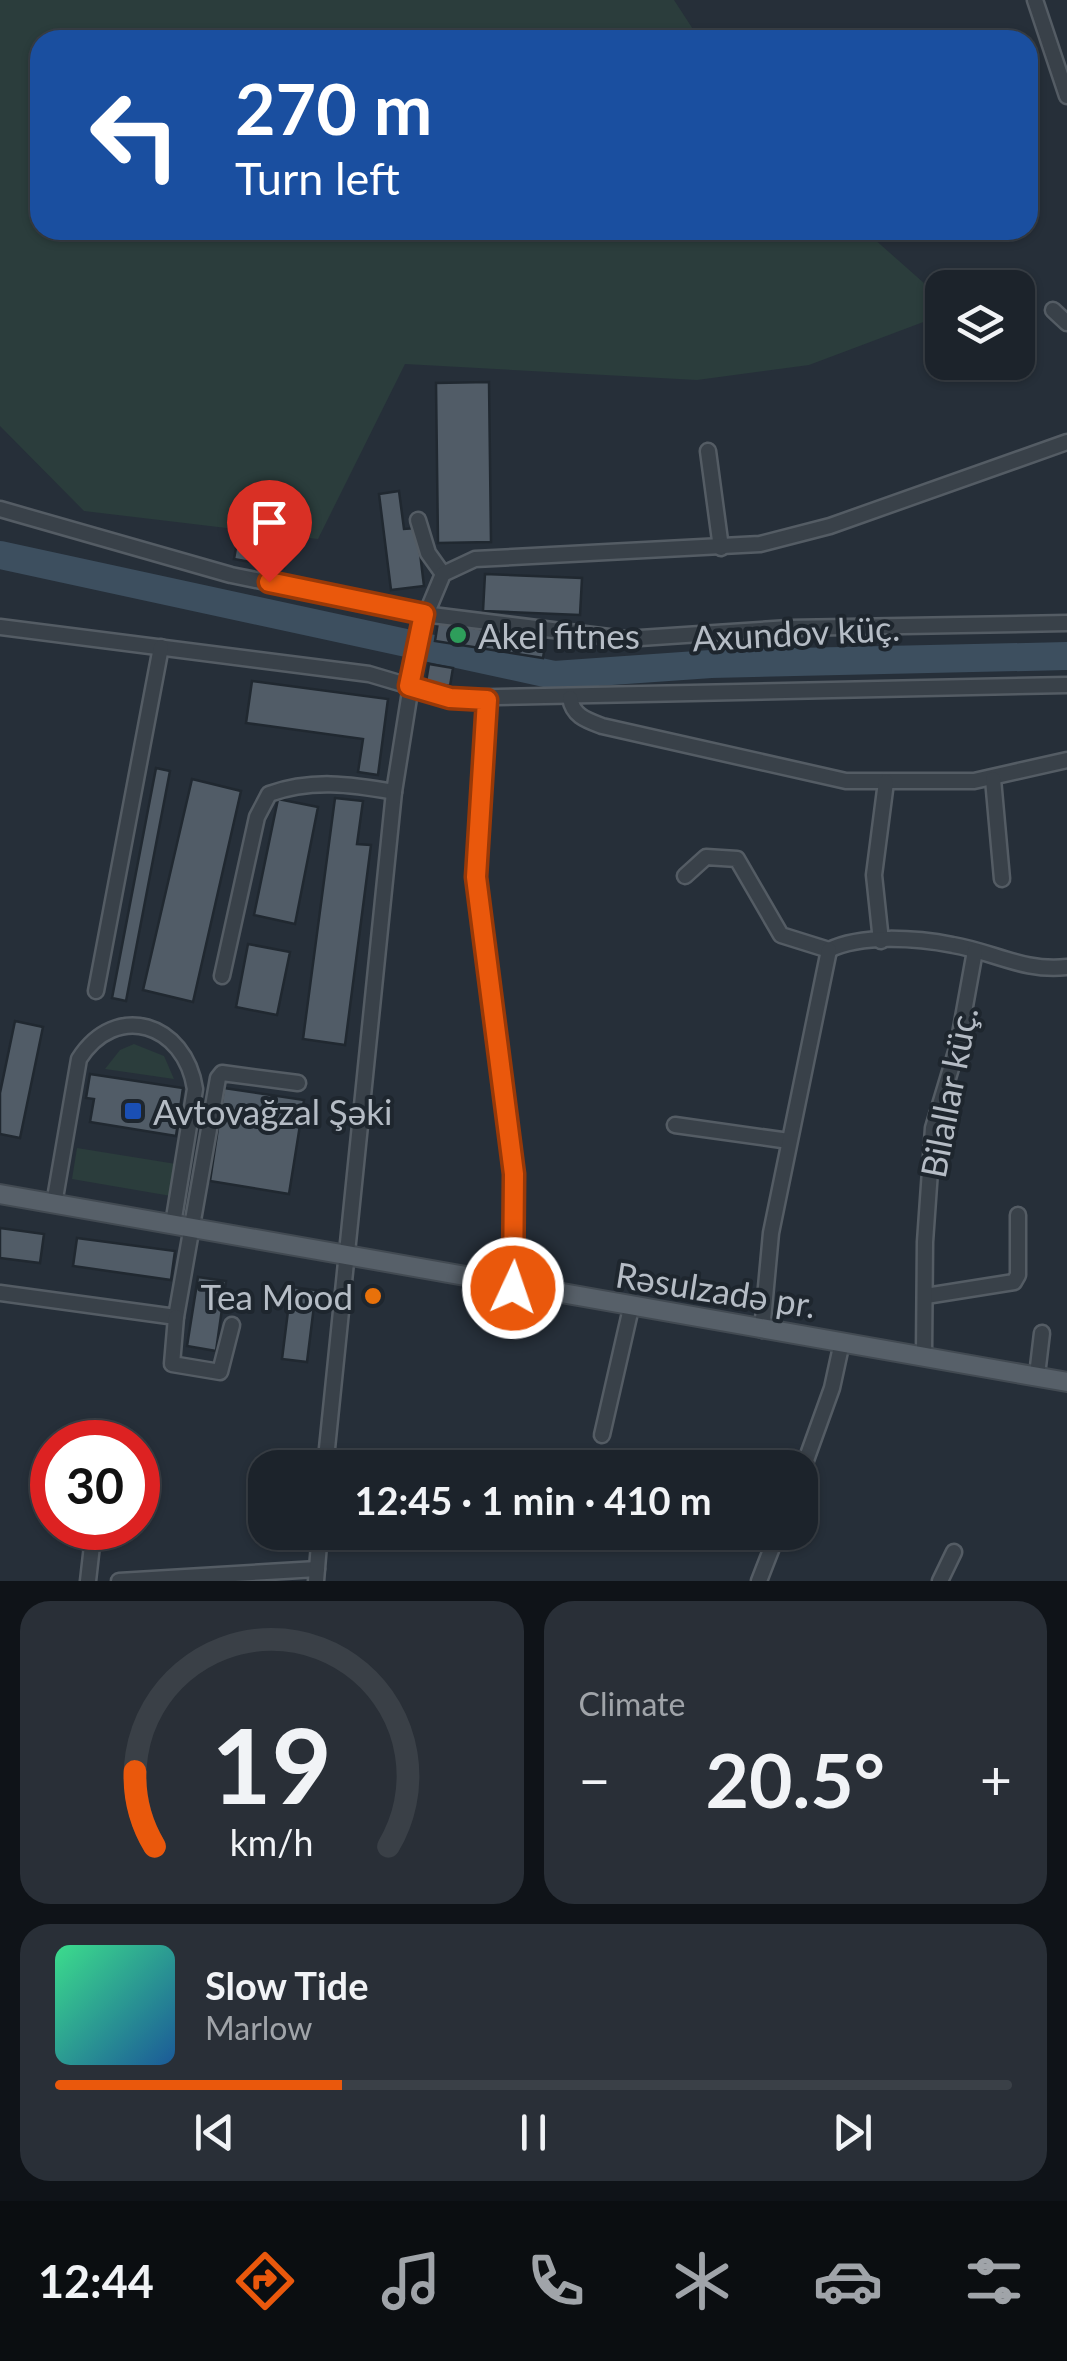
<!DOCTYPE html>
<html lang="en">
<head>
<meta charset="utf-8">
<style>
  :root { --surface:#1c232b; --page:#292f37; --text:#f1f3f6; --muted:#a0a4a9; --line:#3a4047; --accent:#ea580c }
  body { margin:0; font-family:Lato,sans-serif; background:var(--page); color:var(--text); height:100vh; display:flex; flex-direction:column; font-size:38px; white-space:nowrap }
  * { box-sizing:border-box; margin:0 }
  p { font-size:32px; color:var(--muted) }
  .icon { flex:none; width:55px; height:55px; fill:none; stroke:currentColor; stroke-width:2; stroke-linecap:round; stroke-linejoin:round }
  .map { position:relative; height:1581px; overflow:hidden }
  .details { display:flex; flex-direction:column; gap:20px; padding:20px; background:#0f1318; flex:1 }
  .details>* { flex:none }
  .banner { position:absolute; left:30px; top:30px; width:1008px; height:210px; border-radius:30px; box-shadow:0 2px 8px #0004,0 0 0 2px var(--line); background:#1a4fa0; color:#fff; overflow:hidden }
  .buttons { position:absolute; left:925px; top:270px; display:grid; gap:20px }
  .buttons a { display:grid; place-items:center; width:110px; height:110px; border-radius:20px; background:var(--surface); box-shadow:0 2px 8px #0004,0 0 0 2px var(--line); font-size:50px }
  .speed { position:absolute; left:30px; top:1420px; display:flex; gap:20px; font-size:50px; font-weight:700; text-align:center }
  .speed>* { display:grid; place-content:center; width:130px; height:130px; border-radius:50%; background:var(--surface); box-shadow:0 2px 8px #0004,0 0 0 2px var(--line); line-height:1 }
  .speed .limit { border:15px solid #d22; background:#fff; color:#111 }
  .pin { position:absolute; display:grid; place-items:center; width:85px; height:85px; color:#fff; margin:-102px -42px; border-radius:50% 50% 50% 0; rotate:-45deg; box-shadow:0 0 10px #0007 }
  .pin .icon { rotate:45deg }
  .me { position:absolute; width:110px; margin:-55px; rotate:3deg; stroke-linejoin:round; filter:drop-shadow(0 0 8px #0008) }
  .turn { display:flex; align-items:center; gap:35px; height:210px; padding:0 40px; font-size:45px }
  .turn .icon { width:130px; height:130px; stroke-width:2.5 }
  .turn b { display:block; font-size:70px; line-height:85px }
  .big { font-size:75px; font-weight:700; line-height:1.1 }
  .details .widget { flex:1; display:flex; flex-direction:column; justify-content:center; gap:15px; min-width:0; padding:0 35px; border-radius:30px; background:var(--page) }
  .details .dial { align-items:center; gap:0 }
  .dial svg { height:260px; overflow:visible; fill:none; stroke:var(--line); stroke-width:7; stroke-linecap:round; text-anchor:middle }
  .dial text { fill:var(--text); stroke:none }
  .song { display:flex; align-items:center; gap:30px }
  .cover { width:120px; height:120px; border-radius:15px; background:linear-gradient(135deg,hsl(150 70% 55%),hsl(210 70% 35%)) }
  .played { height:10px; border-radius:5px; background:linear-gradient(90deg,var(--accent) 30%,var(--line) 30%) }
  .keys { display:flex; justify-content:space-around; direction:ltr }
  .heat { display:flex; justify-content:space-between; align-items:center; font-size:55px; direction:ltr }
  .details .tiles { flex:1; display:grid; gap:20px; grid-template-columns:1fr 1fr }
  .widget:last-child { grid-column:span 2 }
  .trip { position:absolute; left:248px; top:1450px; width:570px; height:100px; border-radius:30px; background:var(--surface); box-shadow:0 2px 8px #0004,0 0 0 2px var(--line); font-weight:700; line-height:100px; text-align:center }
  .menu { display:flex; height:160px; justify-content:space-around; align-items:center; background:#0b0e11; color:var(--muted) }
  .menu .icon { width:70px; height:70px }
  .menu .selected { color:var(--accent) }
  .menu b { font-size:45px; color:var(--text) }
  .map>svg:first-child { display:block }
  .green { fill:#2b3d3c }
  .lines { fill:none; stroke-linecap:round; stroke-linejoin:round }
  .river { stroke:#3d4f5f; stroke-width:28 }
  .building { fill:#515c67; stroke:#202830; stroke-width:2.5 }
  .minor-casing { stroke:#545c64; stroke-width:19 }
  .major-casing { stroke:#424a52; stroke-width:22 }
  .minor { stroke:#394149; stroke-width:14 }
  .major { stroke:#576069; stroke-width:18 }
  .route-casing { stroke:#983908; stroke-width:25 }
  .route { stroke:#ea580c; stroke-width:18 }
  .leisure-dot { fill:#2e9e5b; stroke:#1e262e; stroke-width:4 }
  .transit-dot { fill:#1a4fb4; stroke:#1e262e; stroke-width:4 }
  .food-dot { fill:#e8710a; stroke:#1e262e; stroke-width:4 }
  .labels { text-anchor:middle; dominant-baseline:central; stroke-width:8; stroke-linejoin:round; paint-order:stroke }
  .street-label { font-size:35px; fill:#b5bcc5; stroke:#1e262e }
  .poi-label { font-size:35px; fill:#b5bcc5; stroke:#1e262e; text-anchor:start }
</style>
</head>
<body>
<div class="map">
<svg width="1067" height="1581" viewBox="0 0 1067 1581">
  <rect width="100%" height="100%" fill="#262f39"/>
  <!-- green -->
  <g class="green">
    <polygon points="0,0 674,0 700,40 40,40 40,230 864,230 942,299 942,315 809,365 697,380 405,364 318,539 84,511 0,426"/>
    <polygon points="134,1044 164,1056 174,1079 105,1069 120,1050"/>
    <polygon points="77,1148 176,1164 171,1196 72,1179"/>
  </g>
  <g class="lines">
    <!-- river -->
    <polyline class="river" points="0,555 554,675 711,664 1067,656"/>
  </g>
  <!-- building -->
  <g class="building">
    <polygon points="489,382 491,542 438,543 436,383"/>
    <polygon points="399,491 404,529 417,528 424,586 391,590 379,494"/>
    <polygon points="236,548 286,557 284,568 234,559"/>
    <polygon points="485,574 582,578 580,615 483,611"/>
    <polygon points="438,622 546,640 543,658 435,641"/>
    <polygon points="429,664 453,668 450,686 426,682"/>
    <polygon points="252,681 388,699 378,775 358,772 363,739 246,723"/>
    <polygon points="156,768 170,771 126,1001 112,998"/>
    <polygon points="192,779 241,791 193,1002 143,990"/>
    <polygon points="335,798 363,801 357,844 371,845 345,1045 303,1039"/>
    <polygon points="278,799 318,807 295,924 254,915"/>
    <polygon points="248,944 290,952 277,1015 236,1007"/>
    <polygon points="15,1021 43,1027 20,1138 0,1134 0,1093"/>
    <polygon points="90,1074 183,1088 176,1136 90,1122 94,1099 86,1098"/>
    <polygon points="224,1088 304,1100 289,1194 210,1181"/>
    <polygon points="0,1228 44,1234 40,1263 0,1258"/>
    <polygon points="77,1238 175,1251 171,1280 73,1266"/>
    <polygon points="198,1277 226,1281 216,1351 187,1346"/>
    <polygon points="291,1287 316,1290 307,1362 282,1359"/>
  </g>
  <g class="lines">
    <!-- minor casing -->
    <g class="minor-casing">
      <g id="minor">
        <polyline points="1035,0 1067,96"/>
        <polyline points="1053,310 1067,323"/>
        <polyline points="708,451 721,548"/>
        <polyline points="0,509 231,575 424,614 625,639 789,628 1067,623"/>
        <polyline points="418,520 428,553 443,574"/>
        <polyline points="0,627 369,674 450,698 1067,685"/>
        <path d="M570 698C573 716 586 720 602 726L846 781H974L1067 760"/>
        <polyline points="487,699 476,877 514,1174 513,1288"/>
        <polyline points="993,779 1002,879"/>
        <polyline points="685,876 706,857 737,859 781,935 829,950"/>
        <polyline points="881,941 874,875 886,782"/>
        <path d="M829 950C861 934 917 938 953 945 994 952 1024 972 1067 967"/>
        <path d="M222 976 257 817 269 794C311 779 350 784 394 792"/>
        <polyline points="96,991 161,647"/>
        <polyline points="675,1125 789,1141"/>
        <path d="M54 1204 79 1059C116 1001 185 1023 195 1089L173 1224"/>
        <polyline points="0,1293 176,1317 218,1078 222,1073 298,1083"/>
        <polyline points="926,1296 1014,1282 1018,1275 1018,1215"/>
        <polyline points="176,1317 172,1364 220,1372 232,1325"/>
        <polyline points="762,1330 771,1233 829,950"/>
        <polyline points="924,1354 925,1242 933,1128 958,1045 975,951"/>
        <polyline points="1037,1375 1042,1333"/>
        <polyline points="602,1435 631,1308"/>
        <polyline points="325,1468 394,792 420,629 443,574 475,559 760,544 830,526 1067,442"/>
        <polyline points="800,1477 832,1388 842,1342"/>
        <polyline points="88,1581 94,1528"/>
        <polyline points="119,1581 317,1569"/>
        <polyline points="316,1581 320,1532"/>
        <polyline points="759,1581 778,1532"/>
        <polyline points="940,1581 954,1552"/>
      </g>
    </g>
    <!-- major casing -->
    <g class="major-casing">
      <polyline id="major" points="0,1194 1067,1382"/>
    </g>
    <!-- minor -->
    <use href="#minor" class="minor"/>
    <!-- major -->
    <use href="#major" class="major"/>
  </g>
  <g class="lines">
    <!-- route casing -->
    <g class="route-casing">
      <polyline id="route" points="269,582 424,614 409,686 450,698 487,700 476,877 514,1174 513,1288"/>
    </g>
    <!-- route -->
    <use href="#route" class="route"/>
  </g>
  <!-- markers -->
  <circle class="leisure-dot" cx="458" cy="635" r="10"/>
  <rect class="transit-dot" x="123" y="1101" width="20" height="20" rx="5"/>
  <circle class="food-dot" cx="373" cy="1296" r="10"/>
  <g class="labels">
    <!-- street labels -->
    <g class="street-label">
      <text transform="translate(796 632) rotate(-3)">Axundov küç.</text>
      <text transform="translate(948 1092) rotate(-79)">Bilallar küç.</text>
      <text transform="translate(716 1289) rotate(9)">Rəsulzadə pr.</text>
    </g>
    <!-- poi labels -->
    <g class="poi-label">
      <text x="478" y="635">Akel fitnes</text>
      <text x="153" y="1111">Avtovağzal Şəki</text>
      <text x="353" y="1296" text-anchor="end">Tea Mood</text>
    </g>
  </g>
</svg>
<div class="buttons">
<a><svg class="icon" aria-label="layers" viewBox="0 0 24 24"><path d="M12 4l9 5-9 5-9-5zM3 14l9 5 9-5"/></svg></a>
</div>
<div class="speed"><div class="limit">30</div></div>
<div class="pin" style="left:269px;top:582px;background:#d93025"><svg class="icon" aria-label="arrive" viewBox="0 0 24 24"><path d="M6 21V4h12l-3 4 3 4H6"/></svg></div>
<svg class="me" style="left:513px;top:1288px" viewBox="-20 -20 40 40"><circle r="17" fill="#ea580c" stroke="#fff" stroke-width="3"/><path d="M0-11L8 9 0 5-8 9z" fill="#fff"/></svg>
<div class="trip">12:45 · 1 min · 410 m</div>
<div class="banner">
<div class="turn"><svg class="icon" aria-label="left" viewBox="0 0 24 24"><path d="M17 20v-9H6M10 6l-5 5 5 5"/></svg><div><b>270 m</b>Turn left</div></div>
</div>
</div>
<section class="details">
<div class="tiles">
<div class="widget dial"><svg viewBox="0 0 100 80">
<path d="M14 69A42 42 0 1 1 86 69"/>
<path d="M14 69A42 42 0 0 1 8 46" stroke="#ea580c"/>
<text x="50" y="56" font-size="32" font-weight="700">19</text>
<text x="50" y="72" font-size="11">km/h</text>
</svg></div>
<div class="widget"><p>Climate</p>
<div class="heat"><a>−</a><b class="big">20.5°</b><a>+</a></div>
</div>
<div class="widget">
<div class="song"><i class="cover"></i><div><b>Slow Tide</b><p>Marlow</p></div></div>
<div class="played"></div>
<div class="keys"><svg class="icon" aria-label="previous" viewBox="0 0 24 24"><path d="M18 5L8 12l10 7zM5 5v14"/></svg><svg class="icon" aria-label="pause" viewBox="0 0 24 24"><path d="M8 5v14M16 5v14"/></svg><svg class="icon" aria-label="next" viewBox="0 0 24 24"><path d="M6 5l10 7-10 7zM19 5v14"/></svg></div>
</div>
</div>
</section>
<nav class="menu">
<b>12:44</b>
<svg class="icon selected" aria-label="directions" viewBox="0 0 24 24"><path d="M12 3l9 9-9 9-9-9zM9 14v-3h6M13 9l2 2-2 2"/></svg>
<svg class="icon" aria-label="music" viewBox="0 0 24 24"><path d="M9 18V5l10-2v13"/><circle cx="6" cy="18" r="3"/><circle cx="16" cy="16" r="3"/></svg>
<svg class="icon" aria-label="phone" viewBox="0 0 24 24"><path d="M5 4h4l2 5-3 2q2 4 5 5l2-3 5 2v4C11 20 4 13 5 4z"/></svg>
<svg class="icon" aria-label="climate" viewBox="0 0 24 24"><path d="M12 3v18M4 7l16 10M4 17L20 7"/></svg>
<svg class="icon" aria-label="car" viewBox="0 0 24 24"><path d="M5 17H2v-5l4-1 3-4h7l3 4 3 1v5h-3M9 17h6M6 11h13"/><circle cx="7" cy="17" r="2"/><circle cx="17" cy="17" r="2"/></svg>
<svg class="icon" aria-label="filters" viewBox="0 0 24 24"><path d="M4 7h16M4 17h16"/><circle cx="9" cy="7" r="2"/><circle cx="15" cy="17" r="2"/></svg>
</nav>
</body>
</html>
